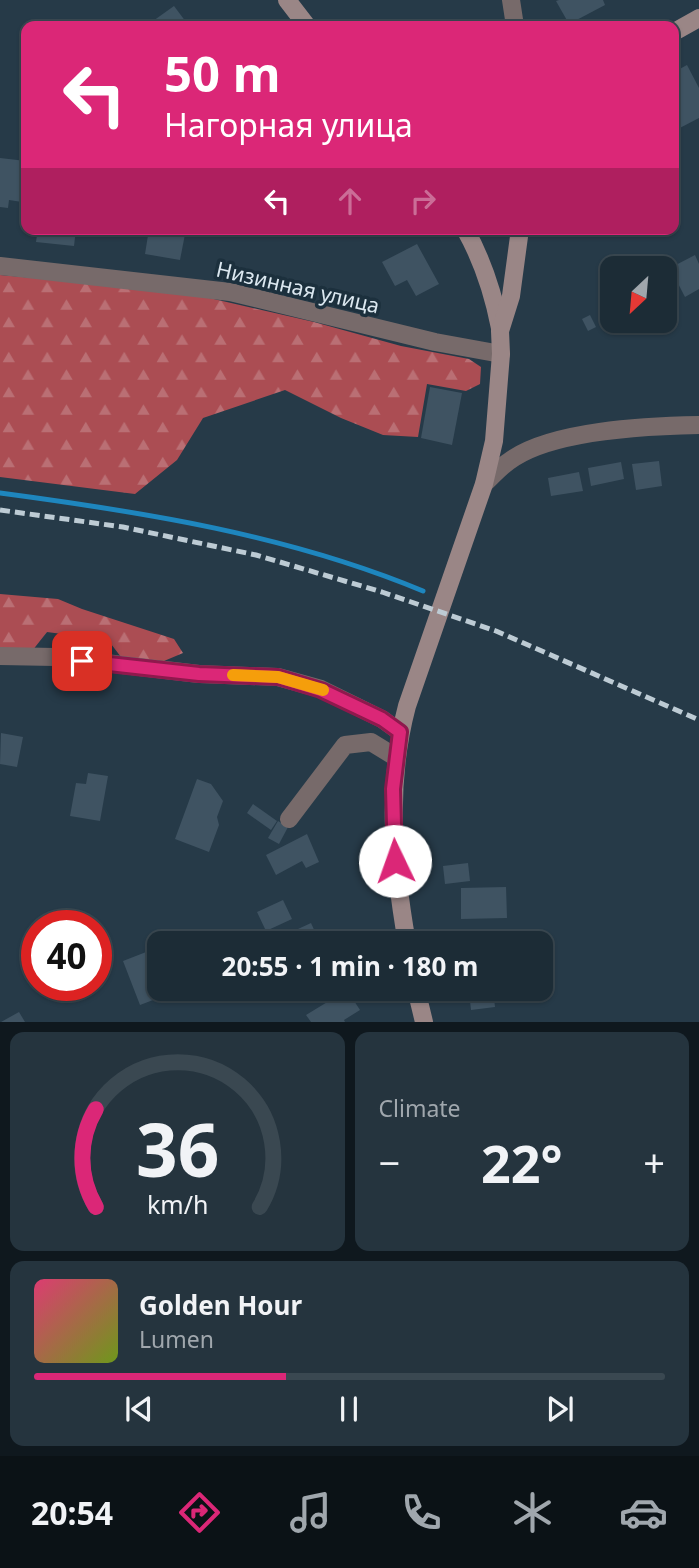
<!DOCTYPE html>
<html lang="en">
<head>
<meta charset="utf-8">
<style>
  :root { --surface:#1c2c36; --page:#25343e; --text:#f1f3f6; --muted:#a0a7ad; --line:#3a4851; --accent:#db2777 }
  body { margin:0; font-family:"Noto Sans",sans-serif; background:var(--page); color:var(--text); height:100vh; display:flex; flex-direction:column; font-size:26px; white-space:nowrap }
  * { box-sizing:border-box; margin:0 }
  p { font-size:23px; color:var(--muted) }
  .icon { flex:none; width:38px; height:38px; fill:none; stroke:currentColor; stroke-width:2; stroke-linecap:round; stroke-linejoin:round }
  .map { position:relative; height:1022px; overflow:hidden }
  .side { display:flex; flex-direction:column; gap:10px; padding:10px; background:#0f181e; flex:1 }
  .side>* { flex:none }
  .banner { position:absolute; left:21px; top:21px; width:658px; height:214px; border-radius:14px; box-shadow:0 2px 5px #0004,0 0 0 2px var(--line); background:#db2777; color:#fff; overflow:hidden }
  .needle { width:46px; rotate:206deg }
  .tools { position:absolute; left:600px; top:256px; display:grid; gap:14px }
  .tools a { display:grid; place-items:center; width:77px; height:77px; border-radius:14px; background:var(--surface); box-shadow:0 2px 5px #0004,0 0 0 2px var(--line); font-size:35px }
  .speed { position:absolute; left:21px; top:910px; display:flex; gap:14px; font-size:35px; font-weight:700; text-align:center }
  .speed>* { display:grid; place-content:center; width:91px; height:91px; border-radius:50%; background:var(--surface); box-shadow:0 2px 5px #0004,0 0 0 2px var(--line); line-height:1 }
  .speed .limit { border:10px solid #d22; background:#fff; color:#111 }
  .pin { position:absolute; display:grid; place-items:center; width:60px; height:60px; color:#fff; margin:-30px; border-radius:14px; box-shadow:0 4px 10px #0006 }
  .me { position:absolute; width:77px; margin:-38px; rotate:357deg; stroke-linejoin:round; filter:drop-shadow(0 0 5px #0008) }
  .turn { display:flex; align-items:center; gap:24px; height:147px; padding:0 28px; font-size:32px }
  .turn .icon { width:91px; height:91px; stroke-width:2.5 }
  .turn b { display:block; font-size:49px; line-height:60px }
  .lanes { display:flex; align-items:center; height:66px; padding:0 28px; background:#0003; justify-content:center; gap:35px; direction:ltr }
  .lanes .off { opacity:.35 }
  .big { font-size:52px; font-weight:700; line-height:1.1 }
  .side .widget { flex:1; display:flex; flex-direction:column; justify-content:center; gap:10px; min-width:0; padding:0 24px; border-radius:14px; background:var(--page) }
  .side .dial { align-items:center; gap:0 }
  .dial svg { height:182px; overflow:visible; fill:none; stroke:var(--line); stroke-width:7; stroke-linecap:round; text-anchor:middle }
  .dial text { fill:var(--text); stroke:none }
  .song { display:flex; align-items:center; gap:21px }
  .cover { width:84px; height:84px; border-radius:10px; background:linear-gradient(135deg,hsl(340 70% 55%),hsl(80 70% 35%)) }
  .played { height:7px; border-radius:4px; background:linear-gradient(90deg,var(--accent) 40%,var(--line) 40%) }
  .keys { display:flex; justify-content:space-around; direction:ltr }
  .heat { display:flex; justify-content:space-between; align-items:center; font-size:38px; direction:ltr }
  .side .tiles { flex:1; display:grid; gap:10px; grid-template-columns:1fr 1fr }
  .widget:last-child { grid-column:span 2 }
  .trip { position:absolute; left:147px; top:931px; width:406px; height:70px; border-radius:14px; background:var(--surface); box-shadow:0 2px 5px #0004,0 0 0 2px var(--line); font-weight:700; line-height:70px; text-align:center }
  .dock { display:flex; height:112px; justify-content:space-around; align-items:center; background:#0b1216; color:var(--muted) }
  .dock .icon { width:49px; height:49px }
  .dock .selected { color:var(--accent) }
  .dock b { font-size:32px; color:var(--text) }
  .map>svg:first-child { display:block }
  .forest { fill:url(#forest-firs) }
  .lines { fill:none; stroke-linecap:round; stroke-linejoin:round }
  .stream { stroke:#1e86be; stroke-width:5 }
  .building { fill:#3f5362 }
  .street { stroke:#776a6a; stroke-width:18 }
  .secondary { stroke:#9a8686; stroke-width:18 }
  .rail { stroke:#bdcbd4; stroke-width:5; stroke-dasharray:10 5; stroke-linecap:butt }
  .route-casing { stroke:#8e194d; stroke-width:18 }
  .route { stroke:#db2777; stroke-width:12 }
  .slow { stroke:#f59e0b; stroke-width:12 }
  .labels { text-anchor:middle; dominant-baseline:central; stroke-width:7; stroke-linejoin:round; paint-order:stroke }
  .street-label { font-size:21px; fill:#dce8f0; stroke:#1c303d }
</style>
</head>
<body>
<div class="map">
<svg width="699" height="1022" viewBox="0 0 699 1022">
  <defs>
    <pattern id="forest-firs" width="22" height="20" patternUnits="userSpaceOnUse" patternTransform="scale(1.75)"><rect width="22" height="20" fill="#ab4d53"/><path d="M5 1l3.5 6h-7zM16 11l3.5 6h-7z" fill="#ba6f74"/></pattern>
  </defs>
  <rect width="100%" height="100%" fill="#263a48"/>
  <!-- forest -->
  <g class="forest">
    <polygon points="0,275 179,291 314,322 401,346 469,359 481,367 480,384 466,391 427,384 418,437 383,435 341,418 285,390 203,418 177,460 135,494 0,477"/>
    <polygon points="0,594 58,599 82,609 174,639 183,653 164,661 121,657 108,640 47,632 32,651 0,650"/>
  </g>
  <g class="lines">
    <!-- stream -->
    <path class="stream" d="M0 493C143 512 289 535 423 591"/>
  </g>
  <!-- building -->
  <g class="building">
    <polygon points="559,0 603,0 605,5 569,24 556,1"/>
    <polygon points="174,6 189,26 146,26"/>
    <polygon points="687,65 699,88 699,118 674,131 674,72"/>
    <polygon points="0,158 26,161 22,202 9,200 8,208 0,207"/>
    <polygon points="38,229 76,229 74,246 36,242"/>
    <polygon points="149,229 186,229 180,260 145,254"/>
    <polygon points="417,244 439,284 416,296 407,280 395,286 382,262"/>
    <polygon points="695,255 699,264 699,289 685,297 670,268"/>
    <polygon points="590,315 596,327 588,331 582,319"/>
    <polygon points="430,387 462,393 452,445 421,438"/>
    <polygon points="659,461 662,486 636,490 632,464"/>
    <polygon points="621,462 624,479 591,486 588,468"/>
    <polygon points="579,472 583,491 551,496 548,478"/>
    <polygon points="1,733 23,737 17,767 0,764"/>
    <polygon points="88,773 108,776 100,821 70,816 76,783 86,784"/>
    <polygon points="197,779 211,784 223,801 217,817 219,825 209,852 175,839"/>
    <polygon points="253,804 277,821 271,830 247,813"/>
    <polygon points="278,821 288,827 279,844 268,838"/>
    <polygon points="307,834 319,862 306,868 302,861 276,875 266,855"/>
    <polygon points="468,863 470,881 445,884 443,866"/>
    <polygon points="506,887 507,918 461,919 461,888"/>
    <polygon points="283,900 292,919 266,931 257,912"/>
    <polygon points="311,923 320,943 288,943 285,935"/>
    <polygon points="159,947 159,989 182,989 140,1005 123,961"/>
    <polygon points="493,989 495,1007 471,1010 470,1001 452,1002 451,993"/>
    <polygon points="347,990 360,1010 344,1020 345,1022 311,1022 306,1015"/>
    <polygon points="19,1012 25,1022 1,1022"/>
  </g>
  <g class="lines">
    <!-- street -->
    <g class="street">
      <polyline points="511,0 515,26"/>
      <polyline points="0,266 230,292 435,342 501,354"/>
      <path d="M484 484C492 477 499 468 508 462 549 430 648 426 699 425"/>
      <polyline points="0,656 55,657 199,674 278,677 321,689 382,719 400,732"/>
      <polyline points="289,819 345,745 371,742 397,758"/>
    </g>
    <!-- secondary -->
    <g class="secondary">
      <polyline points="287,0 307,26"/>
      <polyline points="674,32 699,18"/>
      <path d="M465 229C483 261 493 292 500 328"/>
      <path d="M407 943C393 863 386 785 407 706L484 484 494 441 501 354 500 331 511 296 520 229"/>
      <polyline points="416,989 424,1022"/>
    </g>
    <!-- rail -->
    <polyline class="rail" points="0,510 123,527 256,555 382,592 496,631 699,720"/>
  </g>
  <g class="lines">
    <!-- route casing -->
    <g class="route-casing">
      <polyline id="route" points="82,661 199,674 278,677 321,690 382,719 400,732 393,789 395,861"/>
    </g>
    <!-- route -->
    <use href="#route" class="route"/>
    <!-- slow -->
    <polyline class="slow" points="233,675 278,677 323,690"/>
  </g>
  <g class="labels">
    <!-- street labels -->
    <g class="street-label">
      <text transform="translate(298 287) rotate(13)">Низинная улица</text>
    </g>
  </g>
</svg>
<div class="tools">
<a><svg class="needle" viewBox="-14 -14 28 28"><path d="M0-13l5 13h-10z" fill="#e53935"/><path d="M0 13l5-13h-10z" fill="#a0a7ad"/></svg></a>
</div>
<div class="speed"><div class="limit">40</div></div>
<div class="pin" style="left:82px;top:661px;background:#d93025"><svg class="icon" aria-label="arrive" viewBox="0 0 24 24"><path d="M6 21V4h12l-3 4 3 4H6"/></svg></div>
<svg class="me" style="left:395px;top:861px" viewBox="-20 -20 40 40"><circle r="19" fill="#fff"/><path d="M0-13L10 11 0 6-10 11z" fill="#db2777"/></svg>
<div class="trip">20:55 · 1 min · 180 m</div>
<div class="banner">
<div class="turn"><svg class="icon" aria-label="left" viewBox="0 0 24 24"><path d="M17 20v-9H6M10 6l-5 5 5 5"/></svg><div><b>50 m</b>Нагорная улица</div></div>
<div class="lanes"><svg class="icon" aria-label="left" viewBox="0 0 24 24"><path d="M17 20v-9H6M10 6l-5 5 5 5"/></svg><svg class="icon off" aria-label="ahead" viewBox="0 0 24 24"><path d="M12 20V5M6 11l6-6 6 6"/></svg><svg class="icon off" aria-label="right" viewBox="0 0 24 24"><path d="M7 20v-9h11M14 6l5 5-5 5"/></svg></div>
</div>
</div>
<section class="side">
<div class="tiles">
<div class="widget dial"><svg viewBox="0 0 100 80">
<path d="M14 69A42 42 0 1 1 86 69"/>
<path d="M14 69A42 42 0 0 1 14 26" stroke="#db2777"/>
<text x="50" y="56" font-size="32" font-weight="700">36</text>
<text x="50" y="72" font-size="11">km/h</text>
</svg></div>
<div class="widget"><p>Climate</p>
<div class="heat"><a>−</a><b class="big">22°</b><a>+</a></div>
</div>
<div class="widget">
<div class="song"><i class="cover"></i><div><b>Golden Hour</b><p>Lumen</p></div></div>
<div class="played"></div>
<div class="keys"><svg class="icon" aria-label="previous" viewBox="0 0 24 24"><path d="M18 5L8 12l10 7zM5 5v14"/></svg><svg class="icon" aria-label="pause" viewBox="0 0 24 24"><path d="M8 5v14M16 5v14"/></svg><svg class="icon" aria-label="next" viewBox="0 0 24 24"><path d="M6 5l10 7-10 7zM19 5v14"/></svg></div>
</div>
</div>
</section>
<nav class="dock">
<b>20:54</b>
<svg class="icon selected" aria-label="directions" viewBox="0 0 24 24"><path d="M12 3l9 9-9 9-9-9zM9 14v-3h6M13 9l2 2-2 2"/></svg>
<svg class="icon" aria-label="music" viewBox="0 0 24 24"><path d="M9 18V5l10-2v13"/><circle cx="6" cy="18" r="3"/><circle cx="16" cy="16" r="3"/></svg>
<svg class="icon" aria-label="phone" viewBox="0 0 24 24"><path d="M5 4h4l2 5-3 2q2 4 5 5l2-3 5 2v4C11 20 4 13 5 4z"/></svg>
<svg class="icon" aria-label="climate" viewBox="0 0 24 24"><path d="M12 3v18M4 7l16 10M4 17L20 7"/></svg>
<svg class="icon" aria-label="car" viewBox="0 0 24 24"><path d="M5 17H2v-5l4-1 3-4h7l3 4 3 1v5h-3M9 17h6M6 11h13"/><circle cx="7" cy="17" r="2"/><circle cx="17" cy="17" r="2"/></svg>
</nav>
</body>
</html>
